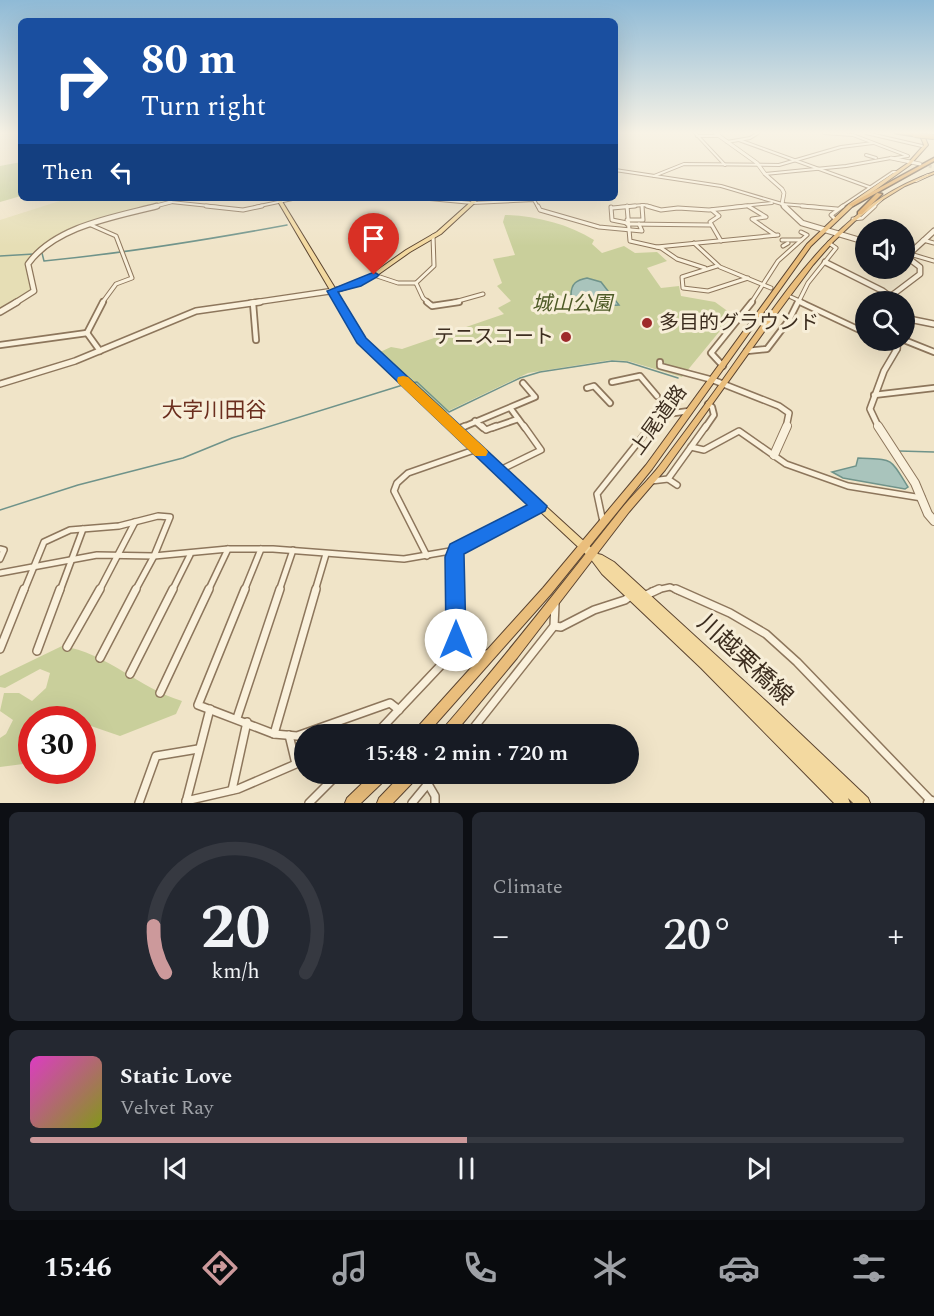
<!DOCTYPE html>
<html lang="en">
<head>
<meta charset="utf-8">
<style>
  :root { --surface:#171b24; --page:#242831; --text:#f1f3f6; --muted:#9ea1a6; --line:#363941; --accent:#cc999b }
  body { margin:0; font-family:Spectral,"Noto Sans JP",serif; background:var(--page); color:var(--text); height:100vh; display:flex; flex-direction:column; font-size:22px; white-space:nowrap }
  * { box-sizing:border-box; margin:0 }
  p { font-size:20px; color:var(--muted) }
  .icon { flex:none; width:33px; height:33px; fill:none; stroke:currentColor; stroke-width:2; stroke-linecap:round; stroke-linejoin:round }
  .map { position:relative; height:803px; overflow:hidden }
  .side { display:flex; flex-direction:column; gap:9px; padding:9px; background:#0d0f14; flex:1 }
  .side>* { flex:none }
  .hud { position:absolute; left:18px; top:18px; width:600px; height:183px; border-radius:9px; box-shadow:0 6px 24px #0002; background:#1a4fa0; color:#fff; overflow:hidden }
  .controls { position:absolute; left:855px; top:219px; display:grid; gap:12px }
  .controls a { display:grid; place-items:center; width:60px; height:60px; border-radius:50%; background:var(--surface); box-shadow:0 6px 24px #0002; font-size:30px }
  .speed { position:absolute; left:18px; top:706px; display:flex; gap:12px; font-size:30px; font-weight:700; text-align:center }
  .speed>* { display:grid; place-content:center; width:78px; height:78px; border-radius:50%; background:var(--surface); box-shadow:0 6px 24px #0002; line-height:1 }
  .speed .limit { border:9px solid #d22; background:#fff; color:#111 }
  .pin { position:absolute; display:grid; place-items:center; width:51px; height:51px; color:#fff; margin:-62px -26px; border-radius:50% 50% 50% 0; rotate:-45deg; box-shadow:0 0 6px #0007 }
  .pin .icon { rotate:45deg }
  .me { position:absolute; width:66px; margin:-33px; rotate:0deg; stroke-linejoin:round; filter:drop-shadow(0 0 4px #0008) }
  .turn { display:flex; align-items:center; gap:21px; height:126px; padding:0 24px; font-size:27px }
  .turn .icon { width:78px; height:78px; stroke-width:2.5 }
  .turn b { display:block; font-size:42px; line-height:51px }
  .then { display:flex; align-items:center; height:57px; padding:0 24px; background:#0003; gap:12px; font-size:22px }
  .big { font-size:45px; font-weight:600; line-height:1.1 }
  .side .widget { flex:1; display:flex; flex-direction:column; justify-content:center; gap:9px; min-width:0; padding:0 21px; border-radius:9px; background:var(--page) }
  .side .dial { align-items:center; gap:0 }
  .dial svg { height:156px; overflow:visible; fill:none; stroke:var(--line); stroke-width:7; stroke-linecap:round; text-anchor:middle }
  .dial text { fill:var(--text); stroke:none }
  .song { display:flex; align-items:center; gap:18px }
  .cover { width:72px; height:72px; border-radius:9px; background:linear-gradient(135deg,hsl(310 70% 55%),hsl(70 70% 35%)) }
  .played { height:6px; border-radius:3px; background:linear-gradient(90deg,var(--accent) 50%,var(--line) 50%) }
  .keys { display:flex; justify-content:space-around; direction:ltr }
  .heat { display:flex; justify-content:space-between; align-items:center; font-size:33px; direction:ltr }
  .side .tiles { flex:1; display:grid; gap:9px; grid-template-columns:1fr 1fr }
  .widget:last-child { grid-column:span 2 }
  .trip { position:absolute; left:294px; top:724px; width:345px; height:60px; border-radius:30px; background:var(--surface); box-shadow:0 6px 24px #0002; font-weight:600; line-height:60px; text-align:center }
  .tab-bar { display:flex; height:96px; justify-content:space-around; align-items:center; background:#090b0e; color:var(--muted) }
  .tab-bar .icon { width:42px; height:42px }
  .tab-bar .current { color:var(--accent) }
  .tab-bar b { font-size:27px; color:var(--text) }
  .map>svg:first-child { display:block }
  .farmland { fill:#e6deb5 }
  .green { fill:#c9cf9b }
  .water { fill:#a9c4bc; stroke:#6f938a; stroke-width:1.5 }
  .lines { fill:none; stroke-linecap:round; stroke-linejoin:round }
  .stream { stroke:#6f938a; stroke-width:1.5 }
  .tertiary-tunnel { stroke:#ccc0a6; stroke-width:3; stroke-dasharray:3 1.5; stroke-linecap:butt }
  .minor-far4-casing { stroke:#8d765c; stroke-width:4 }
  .minor-far3-casing { stroke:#8d765c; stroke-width:5 }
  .minor-far2-casing { stroke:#8d765c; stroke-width:8 }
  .minor-far1-casing { stroke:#8d765c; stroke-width:8 }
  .minor-casing { stroke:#8d765c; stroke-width:10 }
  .tertiary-far4-casing { stroke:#8d765c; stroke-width:4.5 }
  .tertiary-far3-casing { stroke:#8d765c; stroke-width:7 }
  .tertiary-far2-casing { stroke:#8d765c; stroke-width:8 }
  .tertiary-far1-casing { stroke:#8d765c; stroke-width:10 }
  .tertiary-casing { stroke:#8d765c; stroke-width:13 }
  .primary-casing { stroke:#5b4430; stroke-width:2 }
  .trunk-casing { stroke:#5b4430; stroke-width:2 }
  .motorway-casing { stroke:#5b4430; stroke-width:3 }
  .minor-far4 { stroke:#faf1dc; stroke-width:2 }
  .minor-far3 { stroke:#faf1dc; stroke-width:3 }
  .minor-far2 { stroke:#faf1dc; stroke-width:4.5 }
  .minor-far1 { stroke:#faf1dc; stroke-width:5 }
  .minor { stroke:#faf1dc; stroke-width:7 }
  .tertiary-far4 { stroke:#faf1dc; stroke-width:3 }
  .tertiary-far3 { stroke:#faf1dc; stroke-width:4.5 }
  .tertiary-far2 { stroke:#faf1dc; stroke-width:5 }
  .tertiary-far1 { stroke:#faf1dc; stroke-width:8 }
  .tertiary { stroke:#faf1dc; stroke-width:10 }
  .primary { fill:#f3d9a0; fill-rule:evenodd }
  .trunk { fill:#eabe7c; fill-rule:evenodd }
  .motorway { fill:#e0a458; fill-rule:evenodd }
  .motorway-bridge-casing { stroke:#5b4430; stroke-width:6; stroke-linecap:butt }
  .motorway-bridge { stroke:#e0a458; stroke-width:4.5 }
  .route { fill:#1a73e8; stroke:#114b97; stroke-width:1.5 }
  .slow { fill:#f59e0b }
  .poi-dot { fill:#9e2a2b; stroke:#f7eed8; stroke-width:2 }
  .labels { text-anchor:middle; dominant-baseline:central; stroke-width:6; stroke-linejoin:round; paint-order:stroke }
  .park-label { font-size:20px; font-style:italic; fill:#4d5a26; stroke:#f7eed8 }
  .poi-label { font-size:20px; fill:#3d2e20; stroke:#f7eed8; text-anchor:start }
  .street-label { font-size:20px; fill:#3d2e20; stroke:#f7eed8 }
  .neighbourhood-label { font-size:21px; fill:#6b2e1e; stroke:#f7eed8 }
  .near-street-label { font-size:24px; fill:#3d2e20; stroke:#f7eed8 }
</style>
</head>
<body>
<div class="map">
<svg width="934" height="803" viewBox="0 0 934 803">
  <rect width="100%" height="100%" fill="#f0e4c8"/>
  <!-- farmland -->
  <polygon class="farmland" points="69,198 168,198 171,202 70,233 36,251 30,269 34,291 0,312 0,220"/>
  <!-- green -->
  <g class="green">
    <polygon points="21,162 21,196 0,202 0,166"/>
    <path d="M505 215C536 216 568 224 594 240L592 244 602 253 624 246 635 253 657 252 667 261 647 268 661 288 679 286 681 296 715 302 733 315 682 377 628 361 611 360 528 373 446 412 380 352 391 347 402 349 504 314 498 308 511 301 497 286 502 283 493 259 515 255 503 222Z"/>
    <path d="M62 646C107 653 139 688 182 701L176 714 120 736 91 726 83 732 82 720H32L31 763 0 767V738L6 734 13 720 0 711 4 693H19L32 701 46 688 50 673 40 669 5 688 0 687V676Z"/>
  </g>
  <!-- water -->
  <g class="water">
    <path d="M587 278 601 282 619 305C601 306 585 308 571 295 571 283 577 280 587 278Z"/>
    <path d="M858 458C894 460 889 456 908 487L905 489 843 478 832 472 856 466Z"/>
  </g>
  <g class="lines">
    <!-- stream -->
    <g class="stream">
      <path d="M39 253H42L44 261C126 253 206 240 287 225"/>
      <polyline points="0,256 34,254"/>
      <polyline points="410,383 417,382 449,412 520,378 540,372 612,361 627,362 678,378"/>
      <polyline points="899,451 934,452"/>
      <polyline points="0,510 78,485 183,458 232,438 406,384"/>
    </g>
    <!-- tertiary-tunnel -->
    <polyline class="tertiary-tunnel" points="920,164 933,167"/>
    <!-- minor-far4 casing -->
    <g class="minor-far4-casing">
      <g id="minor-far4">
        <polyline points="695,133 725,165"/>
        <polyline points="824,133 853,135 908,156 895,158"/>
        <polyline points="866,133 922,146"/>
        <polyline points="697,136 717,136"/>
        <polyline points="739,140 869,187"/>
        <polyline points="727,142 750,138 758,133"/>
        <polyline points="866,155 876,158"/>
        <polyline points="615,170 721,186 782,204 819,207"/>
        <polyline points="765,174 846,166 891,158"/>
        <polyline points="654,176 684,164 779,165 841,147 873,143"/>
        <polyline points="916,181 928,175"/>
        <polyline points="171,198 169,200 171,202 219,207"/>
        <polyline points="419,198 472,203"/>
        <polyline points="472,203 534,200 538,207"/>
        <polyline points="642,205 642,207"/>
        <polyline points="748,206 750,207"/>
        <polyline points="255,207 297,198"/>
        <polyline points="619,207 644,205 652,207"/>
        <polyline points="733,207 772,203"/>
        <polyline points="841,207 893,172 898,172"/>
        <polyline points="873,207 882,199"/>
      </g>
    </g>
    <!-- minor-far3 casing -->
    <g class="minor-far3-casing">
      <g id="minor-far3">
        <polyline points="206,206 243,210 262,206"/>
        <polyline points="538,206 540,210 599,227 642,231 639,224"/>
        <polyline points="627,206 630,241 661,248 677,259 705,268"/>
        <polyline points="647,206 661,210 678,208 709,210 746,206"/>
        <polyline points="748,206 766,217 752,219 775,235"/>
        <polyline points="802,206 837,209"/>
        <polyline points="611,207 612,220 627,223"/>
        <polyline points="612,208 635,206"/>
        <polyline points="712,210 719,216 710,222 721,241"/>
        <polyline points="835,219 831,215 843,206"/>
        <polyline points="853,219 862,218 875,206"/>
        <polyline points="627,220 643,220 642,206"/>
        <polyline points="627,224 711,225"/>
        <polyline points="91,225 116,236 132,278 116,284 102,303"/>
        <polyline points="782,240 801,240"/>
        <polyline points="923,240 934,243"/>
        <polyline points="694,243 720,267 771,288"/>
        <polyline points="783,246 788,243"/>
        <polyline points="657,247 778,235"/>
        <polyline points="910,254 934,261"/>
        <polyline points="717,266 682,277 683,288 708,291 748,278"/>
        <polyline points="374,275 398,283 416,283 434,266 433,236"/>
        <polyline points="416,283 423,298 429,303"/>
        <polyline points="791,297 804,303"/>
        <polyline points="451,303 483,294"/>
        <polyline points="751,303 778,261 807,235 801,232"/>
        <polyline points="798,303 808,283 836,248 829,243"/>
      </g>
    </g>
    <!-- minor-far2 casing -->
    <g class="minor-far2-casing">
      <g id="minor-far2">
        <polyline points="427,302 432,306 459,302"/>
        <polyline points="800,302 866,333"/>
        <polyline points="253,303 256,340"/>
        <polyline points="87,333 103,302"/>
        <polyline points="87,333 100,351"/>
        <polyline points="880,340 897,349"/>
        <polyline points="904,340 934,352"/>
        <polyline points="0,345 87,333"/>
        <polyline points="747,351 767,349 789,320 798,302"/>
        <polyline points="660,362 660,366 713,380"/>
        <polyline points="723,366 711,353 752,302"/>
        <polyline points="612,382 640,376 657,396"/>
        <polyline points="587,388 594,386 610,403"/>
        <polyline points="874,395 934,388"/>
        <polyline points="511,409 525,428"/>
        <polyline points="475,421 483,428"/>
        <polyline points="461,428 535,397 523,383"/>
        <polyline points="492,428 518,419"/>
        <polyline points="650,428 660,415 689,411"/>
        <polyline points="705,428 714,415 712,407 708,404"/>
      </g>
    </g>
    <!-- minor-far1 casing -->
    <g class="minor-far1-casing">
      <g id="minor-far1">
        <polyline points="482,426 486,430 496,426"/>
        <polyline points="456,430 465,426"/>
        <polyline points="691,447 704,450 739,431 786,464 848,486 922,498"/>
        <polyline points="500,470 541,450 524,426"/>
        <polyline points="668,479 677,485"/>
        <polyline points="651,481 668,479 706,426"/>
        <polyline points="603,522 597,494 651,426"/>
        <polyline points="0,549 4,550 0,559"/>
        <polyline points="427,556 394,491 397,483 408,473 477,449"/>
        <polyline points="0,573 97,555 154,556 228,549 273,549 404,559 456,550 539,506"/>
        <polyline points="24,591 44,542 70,530 119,526 158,516 170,517 154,556 135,591"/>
        <polyline points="60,591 83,529"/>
        <polyline points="99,591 135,522"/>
        <polyline points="172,591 190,555"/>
        <polyline points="208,591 228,549"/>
        <polyline points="244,591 261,549"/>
        <polyline points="279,591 293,550"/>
        <polyline points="315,591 326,554"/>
        <polyline points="455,591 456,550"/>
        <polyline points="652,591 670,587 679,591"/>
      </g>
    </g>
    <!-- minor casing -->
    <g class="minor-casing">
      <g id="minor">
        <polyline points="245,589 198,705 274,734 297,736 390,703 399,710"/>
        <polyline points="676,589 730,613 766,634 797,662 931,801"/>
        <polyline points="644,596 659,589"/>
        <polyline points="554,626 561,627 594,610 625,600 632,595"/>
        <polyline points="67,647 100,589"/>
        <polyline points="0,649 24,589"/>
        <polyline points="37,651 60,589"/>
        <polyline points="100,658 136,589"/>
        <polyline points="454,660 487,654"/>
        <polyline points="130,674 173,589"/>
        <polyline points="160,693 209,589"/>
        <polyline points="237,718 280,589"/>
        <polyline points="274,734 316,589"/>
        <polyline points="375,735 443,663 454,660 455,589"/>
        <polyline points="468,735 554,626 555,604"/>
        <polyline points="428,784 435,796 435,803"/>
        <polyline points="232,790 247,722"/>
        <polyline points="186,801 238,789 296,764 289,735"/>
        <polyline points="186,802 210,709"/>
        <polyline points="139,803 156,756 198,749"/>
        <polyline points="309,803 338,774"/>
        <polyline points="412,803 436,774"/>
      </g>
    </g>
    <!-- tertiary-far4 casing -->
    <g class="tertiary-far4-casing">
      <g id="tertiary-far4">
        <polyline points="715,133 757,163 765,174 782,189 784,193 782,204 786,207"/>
        <polyline points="891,158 920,164"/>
        <polyline points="152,207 171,202"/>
      </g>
    </g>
    <!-- tertiary-far3 casing -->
    <g class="tertiary-far3-casing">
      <g id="tertiary-far3">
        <polyline points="784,206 802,223 866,242"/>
        <polyline points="907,256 934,231"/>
        <polyline points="825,262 883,291 898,302"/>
        <polyline points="891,296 920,274 920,267 904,255"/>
        <path d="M15 303 34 291 28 264C55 226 115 217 157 206"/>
        <polyline points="250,303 332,291"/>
      </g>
    </g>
    <!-- tertiary-far2 casing -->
    <g class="tertiary-far2-casing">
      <g id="tertiary-far2">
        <polyline points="0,312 17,302"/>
        <polyline points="904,318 934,324"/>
        <polyline points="713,380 779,406 789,413 786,428"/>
        <polyline points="0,384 75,361 196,311 260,302"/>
        <polyline points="879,428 870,409 884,371 897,349 898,340"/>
      </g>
    </g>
    <!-- tertiary-far1 casing -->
    <g class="tertiary-far1-casing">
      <g id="tertiary-far1">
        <polyline points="878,426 915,483 928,514 934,521"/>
        <polyline points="774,455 787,426"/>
      </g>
    </g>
    <!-- tertiary casing -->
    <g class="tertiary-casing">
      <polyline id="tertiary" points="929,803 932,802"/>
    </g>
    <!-- primary casing -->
    <g class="primary-casing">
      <polygon id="primary" points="276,198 280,198 335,288 355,283 372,274 406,250 437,232 475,198 480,198 441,234 410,252 376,276 359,285 337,292 369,345 598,554 602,555 614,562 768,703 868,798 870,803 853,803 799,749 848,798 850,803 834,803 701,668 602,574 590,558 364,347 331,293 329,291 330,290"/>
    </g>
    <!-- trunk casing -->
    <g class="trunk-casing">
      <g id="trunk">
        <polygon points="919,133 923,133 928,145 910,165 853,206 811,246 652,469 551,594 426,735 412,735 414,731 543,588 646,465 807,244 849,204 908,163 924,145"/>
        <path d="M934 172V174L905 186 879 202 855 221 833 242 813 265 776 315 665 470 629 512 517 658 453 735H439L441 731C503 660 560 586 618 513 631 496 647 482 660 465 688 428 716 390 743 351 796 277 843 204 934 172Z"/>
        <polygon points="372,774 387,774 386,779 361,803 345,803 347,798"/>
        <polygon points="402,774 417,774 416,779 393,803 377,803 379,798"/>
      </g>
    </g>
    <!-- motorway casing -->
    <g class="motorway-casing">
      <g id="motorway">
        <polygon points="895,133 911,133 917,135 915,136"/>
        <polygon points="934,158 934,161 853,206 848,205"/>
        <polygon points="877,193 882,194 862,214 858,214 858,212"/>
      </g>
    </g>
    <!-- minor-far4 -->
    <use href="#minor-far4" class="minor-far4"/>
    <!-- minor-far3 -->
    <use href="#minor-far3" class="minor-far3"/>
    <!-- minor-far2 -->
    <use href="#minor-far2" class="minor-far2"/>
    <!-- minor-far1 -->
    <use href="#minor-far1" class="minor-far1"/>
    <!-- minor -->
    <use href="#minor" class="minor"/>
    <!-- tertiary-far4 -->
    <use href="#tertiary-far4" class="tertiary-far4"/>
    <!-- tertiary-far3 -->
    <use href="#tertiary-far3" class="tertiary-far3"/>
    <!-- tertiary-far2 -->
    <use href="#tertiary-far2" class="tertiary-far2"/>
    <!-- tertiary-far1 -->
    <use href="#tertiary-far1" class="tertiary-far1"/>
    <!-- tertiary -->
    <use href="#tertiary" class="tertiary"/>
    <!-- primary -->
    <use href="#primary" class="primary"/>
    <!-- trunk -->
    <use href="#trunk" class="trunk"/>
    <!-- motorway -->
    <use href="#motorway" class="motorway"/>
    <!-- motorway-bridge casing -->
    <g class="motorway-bridge-casing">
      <polyline id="motorway-bridge" points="915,135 934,137"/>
    </g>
    <!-- motorway-bridge -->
    <use href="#motorway-bridge" class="motorway-bridge"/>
  </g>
  <!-- sky -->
  <linearGradient id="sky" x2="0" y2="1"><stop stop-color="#8fbad6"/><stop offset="0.54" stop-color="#f8f3e6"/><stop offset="1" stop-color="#f8f3e6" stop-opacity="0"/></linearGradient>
  <rect width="934" height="246" fill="url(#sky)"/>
  <!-- route -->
  <polygon class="route" points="374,272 379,275 377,277 361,286 338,292 366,338 547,506 545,511 464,554 466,640 464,646 456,649 449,646 446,640 445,557 450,544 527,505 357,343 327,291"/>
  <!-- slow -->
  <polygon class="slow" points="403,376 408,377 486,449 488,452 486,456 475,456 398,383 397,380 398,377"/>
  <!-- markers -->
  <g class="poi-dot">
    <circle cx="647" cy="323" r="6"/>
    <circle cx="566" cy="337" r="6"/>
  </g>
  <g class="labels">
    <!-- park labels -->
    <g class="park-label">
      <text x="572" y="304">城山公園</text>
    </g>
    <!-- poi labels -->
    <g class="poi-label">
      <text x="659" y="323">多目的グラウンド</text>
      <text x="554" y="337" text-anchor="end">テニスコート</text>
    </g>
    <!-- street labels -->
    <g class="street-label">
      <text transform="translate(659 420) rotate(-54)">上尾道路</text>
    </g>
    <!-- neighbourhood labels -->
    <g class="neighbourhood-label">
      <text x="214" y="411">大字川田谷</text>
    </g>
    <!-- near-street labels -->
    <g class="near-street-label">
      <text transform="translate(745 660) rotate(43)">川越栗橋線</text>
    </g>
  </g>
</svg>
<div class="controls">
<a><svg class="icon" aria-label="sound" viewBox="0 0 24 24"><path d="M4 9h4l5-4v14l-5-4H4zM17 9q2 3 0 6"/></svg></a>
<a><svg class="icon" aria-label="search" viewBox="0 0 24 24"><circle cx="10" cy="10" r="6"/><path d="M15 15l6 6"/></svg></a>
</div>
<div class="speed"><div class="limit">30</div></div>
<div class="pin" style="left:374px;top:275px;background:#d93025"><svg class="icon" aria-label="arrive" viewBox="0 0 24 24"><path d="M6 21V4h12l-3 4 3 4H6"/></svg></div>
<svg class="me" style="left:456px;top:640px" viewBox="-20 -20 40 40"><circle r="19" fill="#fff"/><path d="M0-13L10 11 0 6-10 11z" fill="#1a73e8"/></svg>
<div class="trip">15:48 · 2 min · 720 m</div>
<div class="hud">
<div class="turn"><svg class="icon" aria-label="right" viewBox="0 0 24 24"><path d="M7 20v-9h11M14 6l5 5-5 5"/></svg><div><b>80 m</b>Turn right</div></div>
<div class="then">Then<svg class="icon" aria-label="left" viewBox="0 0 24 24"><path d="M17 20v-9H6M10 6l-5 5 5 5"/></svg></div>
</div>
</div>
<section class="side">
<div class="tiles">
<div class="widget dial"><svg viewBox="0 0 100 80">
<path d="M14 69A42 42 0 1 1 86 69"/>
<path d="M14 69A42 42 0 0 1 8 45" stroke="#cc999b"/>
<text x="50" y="56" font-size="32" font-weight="700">20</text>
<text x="50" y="72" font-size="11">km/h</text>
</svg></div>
<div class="widget"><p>Climate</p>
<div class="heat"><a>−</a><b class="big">20°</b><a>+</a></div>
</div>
<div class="widget">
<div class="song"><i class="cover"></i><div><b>Static Love</b><p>Velvet Ray</p></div></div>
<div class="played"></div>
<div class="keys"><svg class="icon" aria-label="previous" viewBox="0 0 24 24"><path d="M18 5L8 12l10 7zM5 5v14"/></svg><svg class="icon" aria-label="pause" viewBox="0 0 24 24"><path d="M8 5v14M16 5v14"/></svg><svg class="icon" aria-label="next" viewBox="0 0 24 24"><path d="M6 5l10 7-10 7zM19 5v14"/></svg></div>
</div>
</div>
</section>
<nav class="tab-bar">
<b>15:46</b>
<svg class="icon current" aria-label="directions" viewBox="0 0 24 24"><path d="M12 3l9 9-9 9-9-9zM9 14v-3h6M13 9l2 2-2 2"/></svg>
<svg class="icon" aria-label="music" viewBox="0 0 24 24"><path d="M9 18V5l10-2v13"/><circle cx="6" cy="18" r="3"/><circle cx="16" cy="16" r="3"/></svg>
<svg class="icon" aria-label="phone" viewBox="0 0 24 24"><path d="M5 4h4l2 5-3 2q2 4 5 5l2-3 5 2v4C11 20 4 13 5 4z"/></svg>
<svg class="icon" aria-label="climate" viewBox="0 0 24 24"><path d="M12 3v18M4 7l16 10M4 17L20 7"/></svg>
<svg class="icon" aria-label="car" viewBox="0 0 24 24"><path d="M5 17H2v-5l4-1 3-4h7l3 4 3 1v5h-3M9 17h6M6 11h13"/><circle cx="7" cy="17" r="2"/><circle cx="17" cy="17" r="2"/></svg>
<svg class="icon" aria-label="filters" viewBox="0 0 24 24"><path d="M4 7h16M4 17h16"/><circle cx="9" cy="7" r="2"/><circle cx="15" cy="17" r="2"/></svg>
</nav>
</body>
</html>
